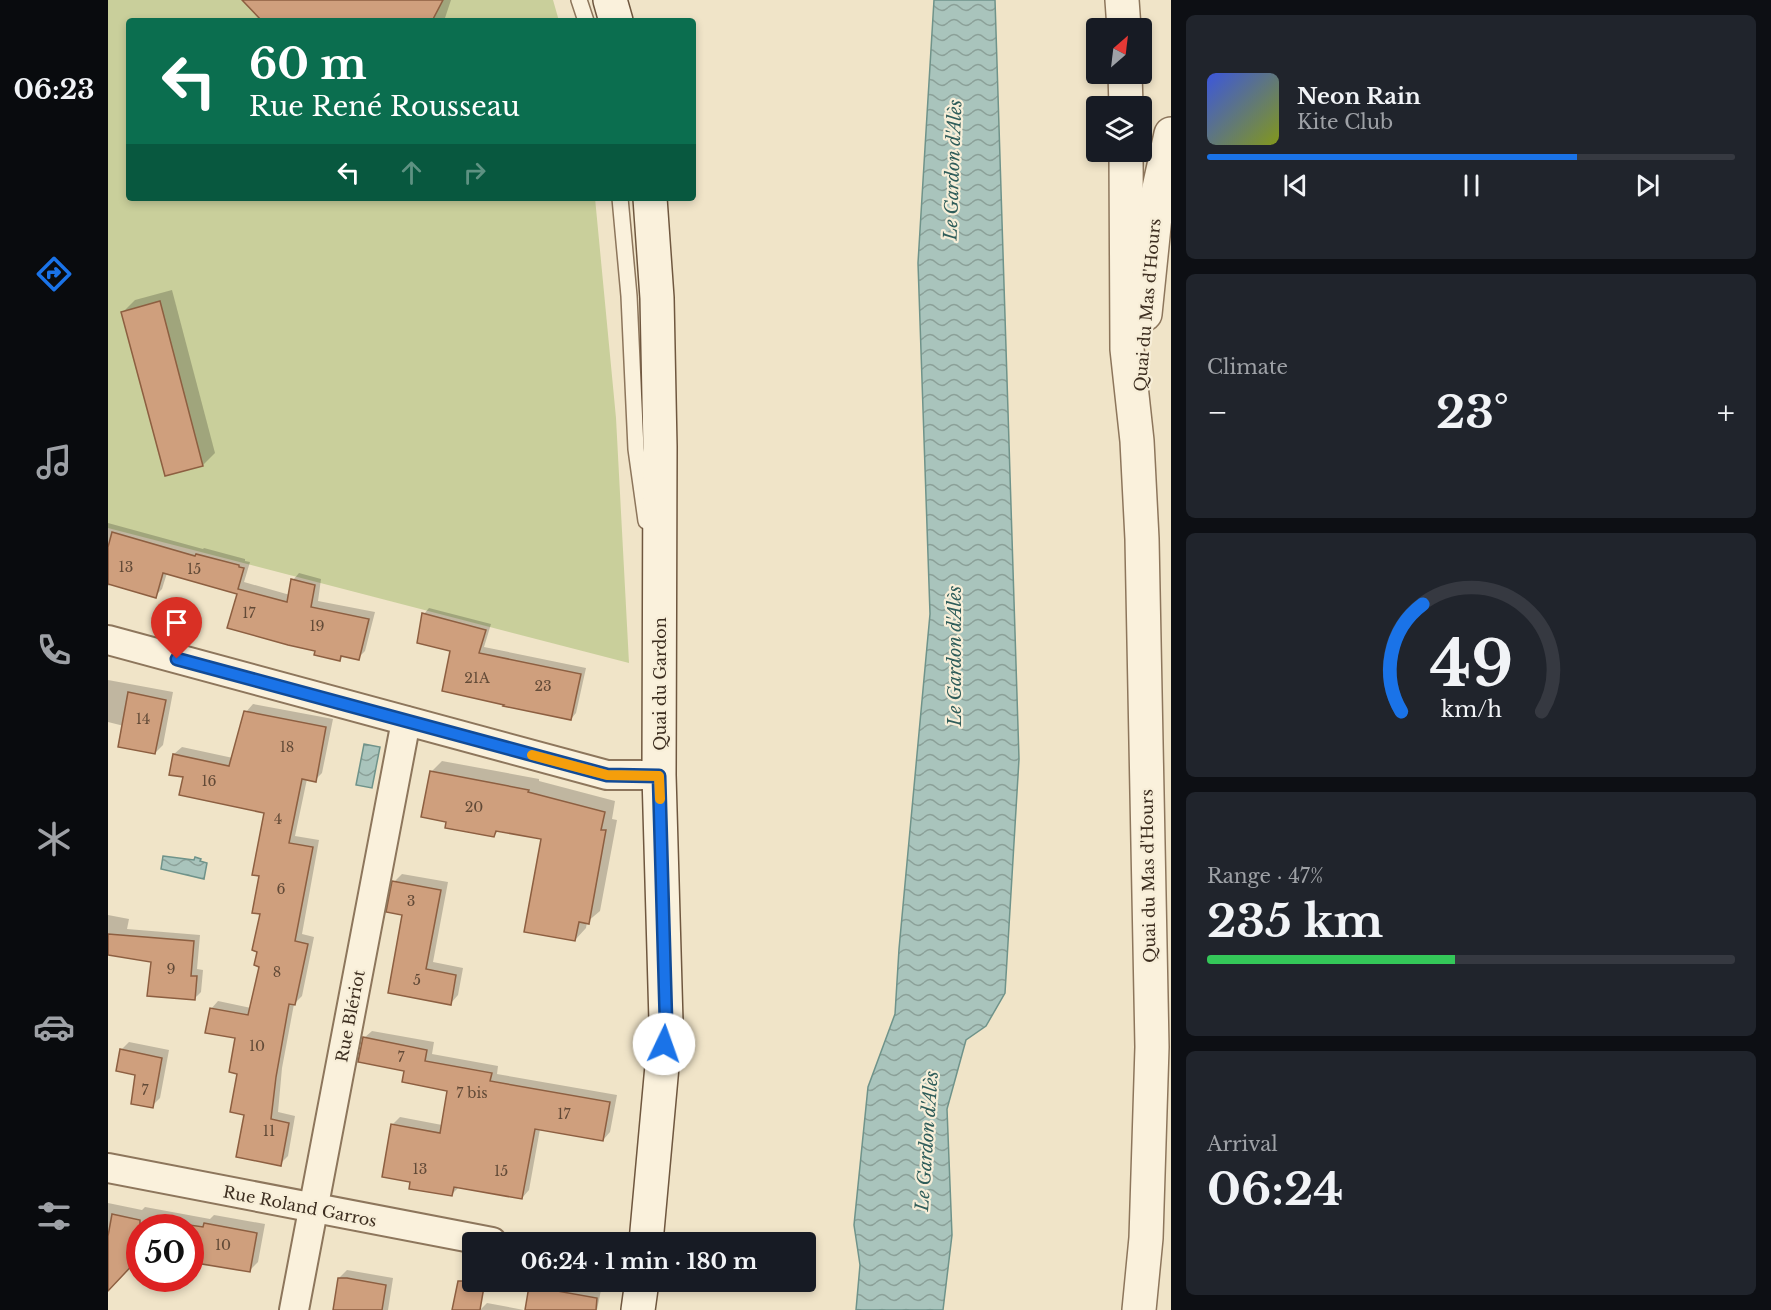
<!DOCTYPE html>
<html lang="en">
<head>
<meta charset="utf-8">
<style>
  :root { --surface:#171b24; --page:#20242c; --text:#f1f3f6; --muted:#9ea1a6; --line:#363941; --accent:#1a73e8 }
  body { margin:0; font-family:"Libre Baskerville",serif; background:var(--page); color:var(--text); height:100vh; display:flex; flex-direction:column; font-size:22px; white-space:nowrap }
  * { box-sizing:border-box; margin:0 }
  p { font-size:20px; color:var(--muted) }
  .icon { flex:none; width:33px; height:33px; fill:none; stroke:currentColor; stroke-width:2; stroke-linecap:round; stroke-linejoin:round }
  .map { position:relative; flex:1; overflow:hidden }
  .sheet { display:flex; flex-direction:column; gap:15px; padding:15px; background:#0d0f14; width:600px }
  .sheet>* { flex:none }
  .banner { position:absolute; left:18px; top:18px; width:570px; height:183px; border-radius:6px; box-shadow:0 3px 9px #0003; background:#0b6e4f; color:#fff; overflow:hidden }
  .needle { width:39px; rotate:28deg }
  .buttons { position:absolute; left:978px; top:18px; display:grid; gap:12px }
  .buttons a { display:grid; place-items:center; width:66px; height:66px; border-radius:6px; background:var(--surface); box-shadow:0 3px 9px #0003; font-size:30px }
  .speed { position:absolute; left:18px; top:1214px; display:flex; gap:12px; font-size:30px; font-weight:700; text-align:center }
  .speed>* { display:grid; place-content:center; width:78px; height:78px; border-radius:50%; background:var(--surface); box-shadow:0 3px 9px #0003; line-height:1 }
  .speed .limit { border:9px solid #d22; background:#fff; color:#111 }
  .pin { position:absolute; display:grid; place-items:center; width:51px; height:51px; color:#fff; margin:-62px -26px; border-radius:50% 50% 50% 0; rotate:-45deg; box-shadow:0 0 6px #0007 }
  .pin .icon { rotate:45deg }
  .me { position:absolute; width:66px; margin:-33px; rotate:3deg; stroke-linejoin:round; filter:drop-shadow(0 0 4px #0008) }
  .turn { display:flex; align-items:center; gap:21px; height:126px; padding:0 24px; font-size:27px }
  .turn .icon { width:78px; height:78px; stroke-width:2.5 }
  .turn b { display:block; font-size:42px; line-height:51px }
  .lanes { display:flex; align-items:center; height:57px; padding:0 24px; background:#0003; justify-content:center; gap:30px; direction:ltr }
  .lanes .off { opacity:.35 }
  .big { font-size:45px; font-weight:800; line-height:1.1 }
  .sheet .widget { flex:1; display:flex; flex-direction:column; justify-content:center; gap:9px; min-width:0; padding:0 21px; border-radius:9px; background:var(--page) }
  .sheet .dial { align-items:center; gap:0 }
  .dial svg { height:156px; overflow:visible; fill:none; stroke:var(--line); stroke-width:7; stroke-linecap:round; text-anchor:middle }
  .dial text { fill:var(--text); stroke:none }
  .song { display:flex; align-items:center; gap:18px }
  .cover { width:72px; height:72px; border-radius:9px; background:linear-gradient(135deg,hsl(230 70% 55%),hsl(70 70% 35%)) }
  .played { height:6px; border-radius:3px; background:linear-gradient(90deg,var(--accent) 70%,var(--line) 70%) }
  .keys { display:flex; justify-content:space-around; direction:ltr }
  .heat { display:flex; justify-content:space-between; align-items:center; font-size:33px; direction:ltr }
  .charge { height:9px; border-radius:4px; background:linear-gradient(90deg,#34c759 47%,var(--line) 0) }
  .trip { position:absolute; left:354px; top:1232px; width:354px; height:60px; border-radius:6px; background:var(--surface); box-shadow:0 3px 9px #0003; font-weight:800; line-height:60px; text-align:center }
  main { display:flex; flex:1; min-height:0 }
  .menu { display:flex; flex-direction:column; width:108px; justify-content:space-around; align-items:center; background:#090b0e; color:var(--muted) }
  .menu .icon { width:42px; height:42px }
  .menu .active { color:var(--accent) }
  .menu b { font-size:27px; color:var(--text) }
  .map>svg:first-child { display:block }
  .green { fill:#c9cf9b }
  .water { fill:url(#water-waves); stroke:#6f938a; stroke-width:1.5 }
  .shadow { fill:#0003 }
  .building { fill:#cf9f7d; stroke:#8d5f41; stroke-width:1.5 }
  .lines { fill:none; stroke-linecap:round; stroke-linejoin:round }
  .service-casing { stroke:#8d765c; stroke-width:18 }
  .minor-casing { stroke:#8d765c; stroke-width:32 }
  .tertiary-casing { stroke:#8d765c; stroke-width:36 }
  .secondary-casing { stroke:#6f573f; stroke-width:36 }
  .service { stroke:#faf1dc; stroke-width:15 }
  .minor { stroke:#faf1dc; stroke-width:28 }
  .tertiary { stroke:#faf1dc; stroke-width:33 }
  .secondary { stroke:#faf1dc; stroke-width:33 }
  .route-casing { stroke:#114b97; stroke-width:15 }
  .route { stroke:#1a73e8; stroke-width:10 }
  .slow { stroke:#f59e0b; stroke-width:10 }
  .labels { text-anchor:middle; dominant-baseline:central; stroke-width:4.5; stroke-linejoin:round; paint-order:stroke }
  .number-label { font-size:14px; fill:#624a37 }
  .street-label { font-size:16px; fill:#3d2e20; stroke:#f7eed8 }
  .water-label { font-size:18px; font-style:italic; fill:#2f5d5a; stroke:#f7eed8 }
</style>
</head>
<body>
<main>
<nav class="menu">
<b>06:23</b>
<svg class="icon active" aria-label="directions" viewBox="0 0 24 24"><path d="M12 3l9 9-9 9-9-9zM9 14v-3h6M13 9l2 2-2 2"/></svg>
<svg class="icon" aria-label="music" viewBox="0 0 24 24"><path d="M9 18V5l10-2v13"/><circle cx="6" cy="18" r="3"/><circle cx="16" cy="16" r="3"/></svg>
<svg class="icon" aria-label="phone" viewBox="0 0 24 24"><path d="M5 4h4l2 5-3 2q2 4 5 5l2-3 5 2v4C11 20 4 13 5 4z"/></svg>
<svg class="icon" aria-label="climate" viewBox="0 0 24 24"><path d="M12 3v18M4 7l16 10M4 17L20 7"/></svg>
<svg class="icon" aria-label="car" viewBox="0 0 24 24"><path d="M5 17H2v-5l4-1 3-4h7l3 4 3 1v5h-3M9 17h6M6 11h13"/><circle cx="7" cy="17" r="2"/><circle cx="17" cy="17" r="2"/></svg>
<svg class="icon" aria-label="filters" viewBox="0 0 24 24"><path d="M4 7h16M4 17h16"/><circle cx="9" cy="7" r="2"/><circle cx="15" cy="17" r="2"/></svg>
</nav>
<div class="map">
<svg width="1063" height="1310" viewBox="0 0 1063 1310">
  <defs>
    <pattern id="water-waves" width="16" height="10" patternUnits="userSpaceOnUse" patternTransform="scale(1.5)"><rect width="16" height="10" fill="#a9c4bc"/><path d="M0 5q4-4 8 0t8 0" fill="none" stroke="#8ba098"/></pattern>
  </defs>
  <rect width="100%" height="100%" fill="#f0e4c8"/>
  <!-- green -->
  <polygon class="green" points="0,0 445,0 451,21 21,21 21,198 487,198 508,418 521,663 0,528"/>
  <!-- water -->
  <g class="water">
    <polygon points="826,0 887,0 911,759 897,993 878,1026 858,1040 839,1109 844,1235 835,1310 748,1310 752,1265 746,1225 760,1087 787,1014 791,949 822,614 810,263"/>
    <polygon points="256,744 272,747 264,788 248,785"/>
    <polygon points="55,856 86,860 87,857 93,859 92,861 99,863 96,879 53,869"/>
  </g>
  <!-- shadow -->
  <g class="shadow">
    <polygon points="135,0 343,0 336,21 156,21"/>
    <polygon points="64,290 107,453 95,465 15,312 27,300"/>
    <polygon points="0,523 95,549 96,548 137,559 137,561 142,562 136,582 182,595 185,580 191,573 213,579 210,601 267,612 257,651 250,658 236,655 232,659 208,649 131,593 59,573 54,589 47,596 4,584 0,586"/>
    <polygon points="321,608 383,624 376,647 478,668 468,713 463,719 316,614"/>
    <polygon points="0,680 65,692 55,745 47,753 16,726 0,722"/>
    <polygon points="145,704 225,719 214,773 207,780 199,779 187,836 211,840 194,934 206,937 194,996 186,1004 174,1068 170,1112 187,1116 180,1156 172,1164 138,1113 131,1073 129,1037 103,1009 110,1001 143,1008 153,966 153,874 158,812 77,776 66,754 74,747 125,758 138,712"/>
    <polygon points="334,761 431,779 431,781 507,801 504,819 509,820 492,911 479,922 478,928 467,940 435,838 391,830 386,835 340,821 323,772"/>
    <polygon points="294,874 340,882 325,962 355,968 350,995 343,1003 282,992 296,914 286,882"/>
    <polygon points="0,915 21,919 19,929 92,935 89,969 95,970 93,992 86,999 44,961 0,953"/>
    <polygon points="264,1031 326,1042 324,1054 390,1066 389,1074 509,1095 502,1132 495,1140 432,1129 421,1190 414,1198 352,1186 343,1195 304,1181 284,1125 292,1117 334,1125 341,1089 297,1070 256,1038"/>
    <polygon points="21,1042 61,1050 52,1098 44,1106 29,1074 13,1050"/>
    <polygon points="0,1203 34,1210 37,1207 102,1219 106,1215 157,1224 150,1262 141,1271 82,1227 32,1227 32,1258 29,1258 0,1270"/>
    <polygon points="239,1270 285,1278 280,1310 226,1310 231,1278"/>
    <polygon points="429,1281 440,1281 493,1290 489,1310 419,1310 423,1287"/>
    <polygon points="379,1303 416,1310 372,1310"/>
  </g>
  <!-- building -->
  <g class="building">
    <polygon points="134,0 335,0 324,21 154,21"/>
    <polygon points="52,301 95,466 57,476 13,312"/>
    <polygon points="4,532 87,556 88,554 131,565 131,567 136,568 130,589 179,602 183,579 207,585 203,607 261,619 251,660 233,656 232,661 206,655 207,651 180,645 119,628 129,594 55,573 48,598 0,584 0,547"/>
    <polygon points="314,613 378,630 371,653 473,674 463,720 395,706 396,705 334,691 342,651 309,643"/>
    <polygon points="20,692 58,700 47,754 10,747"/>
    <polygon points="136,711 218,727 208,782 194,779 181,843 205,847 187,941 200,944 187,1005 181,1004 168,1077 163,1119 181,1123 173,1166 128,1157 136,1115 122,1112 129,1074 121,1072 127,1038 97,1033 102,1008 140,1015 151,967 146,965 149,952 144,950 152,914 144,913 151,876 144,875 156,813 71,795 75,777 61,775 65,754 121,766"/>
    <polygon points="322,771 421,790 420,792 497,812 493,830 498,830 481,924 471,922 467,941 416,932 433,839 388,831 386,837 337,828 338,822 313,817"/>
    <polygon points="284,881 333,890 318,969 348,975 343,1005 280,993 294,915 278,912"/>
    <polygon points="0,934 86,941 83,976 89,976 87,1000 39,996 43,962 0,955"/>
    <polygon points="255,1037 319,1050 317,1061 384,1073 382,1081 502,1102 495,1141 427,1129 414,1199 346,1187 344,1196 301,1189 302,1182 274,1177 283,1124 332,1133 339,1091 294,1082 296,1071 250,1062"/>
    <polygon points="12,1049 54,1058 45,1108 23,1104 27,1075 8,1071"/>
    <polygon points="4,1214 32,1220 32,1257 0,1291 0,1236"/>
    <polygon points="96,1223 149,1233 142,1272 82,1262 82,1225 95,1227"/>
    <polygon points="230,1278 239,1278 278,1285 274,1310 225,1310"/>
    <polygon points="350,1281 377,1281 372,1310 344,1310"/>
    <polygon points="421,1286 489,1298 488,1310 417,1310"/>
  </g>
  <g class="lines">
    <!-- service casing -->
    <g class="service-casing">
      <g id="service">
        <polyline points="471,0 478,21"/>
        <polyline points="512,198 521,296 528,449 538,521"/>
      </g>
    </g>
    <!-- minor casing -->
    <g class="minor-casing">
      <g id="minor">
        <polyline points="0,640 499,775 551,775"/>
        <polyline points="0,1168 384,1242"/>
        <polyline points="186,1310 298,721"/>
      </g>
    </g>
    <!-- tertiary casing -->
    <g class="tertiary-casing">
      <g id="tertiary">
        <polyline points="1014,0 1016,28"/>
        <polyline points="1017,74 1018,106"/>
        <polyline points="1018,152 1019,349 1029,441 1034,539 1044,1047 1038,1238 1031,1310"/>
        <polyline points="1037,314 1049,197 1063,134"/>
      </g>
    </g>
    <!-- secondary casing -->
    <g class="secondary-casing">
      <g id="secondary">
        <polyline points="502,0 508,21"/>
        <polyline points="538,1242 558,1022 551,775 552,447 549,298 542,198"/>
        <polyline points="530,1310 534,1281"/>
      </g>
    </g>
    <!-- service -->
    <use href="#service" class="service"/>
    <!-- minor -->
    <use href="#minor" class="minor"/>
    <!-- tertiary -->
    <use href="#tertiary" class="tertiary"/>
    <!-- secondary -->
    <use href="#secondary" class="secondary"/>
  </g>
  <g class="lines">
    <!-- route casing -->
    <g class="route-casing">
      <polyline id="route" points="69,659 499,775 551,776 558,1022 556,1044"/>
    </g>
    <!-- route -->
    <use href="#route" class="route"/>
    <!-- slow -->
    <polyline class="slow" points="424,755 499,775 551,776 552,799"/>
  </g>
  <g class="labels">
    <!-- number labels -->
    <g class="number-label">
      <text x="18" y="567">13</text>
      <text x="86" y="569">15</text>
      <text x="141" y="613">17</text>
      <text x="209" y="626">19</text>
      <text x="369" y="678">21A</text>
      <text x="435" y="686">23</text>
      <text x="35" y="719">14</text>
      <text x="179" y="747">18</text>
      <text x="101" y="781">16</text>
      <text x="366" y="807">20</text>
      <text x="170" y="819">4</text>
      <text x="173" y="889">6</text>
      <text x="303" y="901">3</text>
      <text x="63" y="969">9</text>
      <text x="169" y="972">8</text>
      <text x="309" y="980">5</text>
      <text x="149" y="1046">10</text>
      <text x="293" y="1057">7</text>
      <text x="37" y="1090">7</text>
      <text x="364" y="1093">7 bis</text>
      <text x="456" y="1114">17</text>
      <text x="161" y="1131">11</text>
      <text x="312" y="1169">13</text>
      <text x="393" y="1171">15</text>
      <text x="115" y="1245">10</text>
    </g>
    <!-- street labels -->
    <g class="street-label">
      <text transform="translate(1039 305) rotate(-85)">Quai du Mas d'Hours</text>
      <text transform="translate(552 684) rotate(-90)">Quai du Gardon</text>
      <text transform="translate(1040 876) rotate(-91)">Quai du Mas d'Hours</text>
      <text transform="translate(242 1016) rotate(-79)">Rue Blériot</text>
      <text transform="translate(192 1206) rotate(11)">Rue Roland Garros</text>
    </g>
    <!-- water labels -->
    <g class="water-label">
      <text transform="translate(845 170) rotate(-88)">Le Gardon d'Alès</text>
      <text transform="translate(847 656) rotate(-90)">Le Gardon d'Alès</text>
      <text transform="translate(819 1141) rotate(-86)">Le Gardon d'Alès</text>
    </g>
  </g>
</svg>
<div class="buttons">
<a><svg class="needle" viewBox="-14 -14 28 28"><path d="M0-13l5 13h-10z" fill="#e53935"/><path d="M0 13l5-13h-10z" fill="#9ea1a6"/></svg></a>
<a><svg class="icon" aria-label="layers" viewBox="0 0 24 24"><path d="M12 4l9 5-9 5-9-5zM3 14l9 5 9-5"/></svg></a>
</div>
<div class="speed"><div class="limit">50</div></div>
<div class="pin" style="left:69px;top:659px;background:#d93025"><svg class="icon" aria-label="arrive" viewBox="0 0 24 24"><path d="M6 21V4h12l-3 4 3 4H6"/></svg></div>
<svg class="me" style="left:556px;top:1044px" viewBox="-20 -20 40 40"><circle r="19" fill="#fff"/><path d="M0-13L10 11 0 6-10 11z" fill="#1a73e8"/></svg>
<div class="trip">06:24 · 1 min · 180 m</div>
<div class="banner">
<div class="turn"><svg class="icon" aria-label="left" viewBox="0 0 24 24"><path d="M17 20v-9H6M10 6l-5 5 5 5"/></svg><div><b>60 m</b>Rue René Rousseau</div></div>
<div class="lanes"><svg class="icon" aria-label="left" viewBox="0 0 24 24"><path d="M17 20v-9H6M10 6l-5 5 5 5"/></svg><svg class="icon off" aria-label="ahead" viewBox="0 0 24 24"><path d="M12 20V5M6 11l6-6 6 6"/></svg><svg class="icon off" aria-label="right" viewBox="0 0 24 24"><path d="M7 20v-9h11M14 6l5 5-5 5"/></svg></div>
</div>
</div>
<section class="sheet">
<div class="widget">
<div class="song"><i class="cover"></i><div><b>Neon Rain</b><p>Kite Club</p></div></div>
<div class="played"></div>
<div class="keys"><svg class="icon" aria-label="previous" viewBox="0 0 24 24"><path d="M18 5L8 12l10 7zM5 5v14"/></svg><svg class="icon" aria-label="pause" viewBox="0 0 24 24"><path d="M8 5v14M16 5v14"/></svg><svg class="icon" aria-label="next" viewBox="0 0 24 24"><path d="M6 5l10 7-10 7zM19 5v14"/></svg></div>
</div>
<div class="widget"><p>Climate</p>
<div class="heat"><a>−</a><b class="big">23°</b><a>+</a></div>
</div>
<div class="widget dial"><svg viewBox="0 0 100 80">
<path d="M14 69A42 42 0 1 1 86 69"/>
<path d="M14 69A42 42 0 0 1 25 14" stroke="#1a73e8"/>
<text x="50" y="56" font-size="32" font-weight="700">49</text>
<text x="50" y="72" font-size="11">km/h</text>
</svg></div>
<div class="widget"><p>Range · 47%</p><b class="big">235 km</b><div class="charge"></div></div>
<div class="widget"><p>Arrival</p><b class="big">06:24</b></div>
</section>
</main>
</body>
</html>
